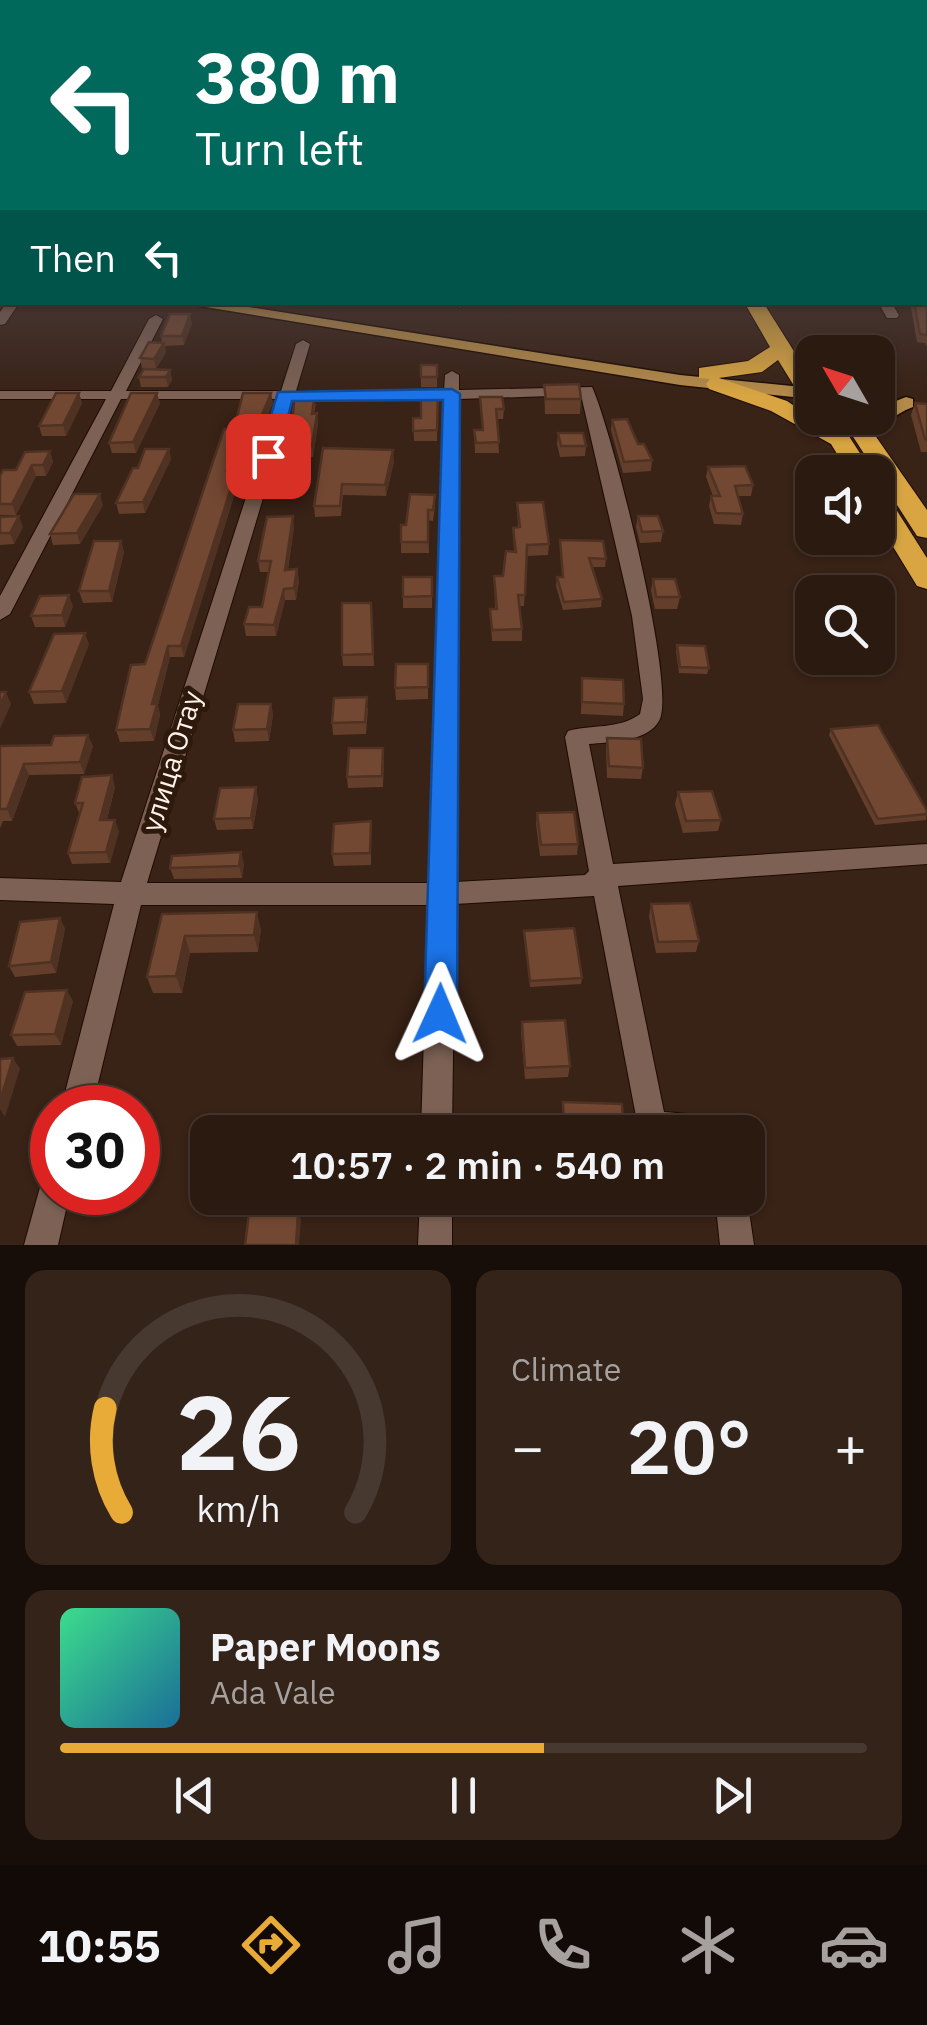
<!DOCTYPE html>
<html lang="en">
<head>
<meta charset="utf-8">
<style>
  :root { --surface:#2b1a10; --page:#332319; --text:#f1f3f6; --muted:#a6a19f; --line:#473830; --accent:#e9ab38 }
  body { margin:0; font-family:"IBM Plex Sans",sans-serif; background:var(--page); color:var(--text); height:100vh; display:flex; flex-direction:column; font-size:38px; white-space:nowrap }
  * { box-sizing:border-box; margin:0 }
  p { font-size:32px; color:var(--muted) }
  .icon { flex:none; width:55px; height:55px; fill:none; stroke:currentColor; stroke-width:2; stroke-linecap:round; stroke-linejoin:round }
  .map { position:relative; height:1245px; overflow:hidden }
  .side { display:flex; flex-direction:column; gap:25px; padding:25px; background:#180e09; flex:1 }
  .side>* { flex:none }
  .hud { position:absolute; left:0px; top:0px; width:928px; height:305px; box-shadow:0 2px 8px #0004,0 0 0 2px var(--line); background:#00695c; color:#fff; overflow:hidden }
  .needle { width:65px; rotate:309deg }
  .buttons { position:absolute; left:795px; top:335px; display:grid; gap:20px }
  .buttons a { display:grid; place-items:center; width:100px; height:100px; border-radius:20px; background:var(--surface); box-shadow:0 2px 8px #0004,0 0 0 2px var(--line); font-size:50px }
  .speed { position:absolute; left:30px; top:1085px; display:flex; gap:20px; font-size:50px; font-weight:700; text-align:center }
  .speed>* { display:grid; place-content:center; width:130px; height:130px; border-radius:50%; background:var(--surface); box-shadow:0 2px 8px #0004,0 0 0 2px var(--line); line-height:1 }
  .speed .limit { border:15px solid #d22; background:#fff; color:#111 }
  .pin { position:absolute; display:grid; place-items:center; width:85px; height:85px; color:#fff; margin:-42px; border-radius:20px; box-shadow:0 5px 15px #0006 }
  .me { position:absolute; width:110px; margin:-55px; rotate:1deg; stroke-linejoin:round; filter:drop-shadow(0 0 8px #0008) }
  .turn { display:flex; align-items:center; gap:35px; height:210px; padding:0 30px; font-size:45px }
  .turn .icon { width:130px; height:130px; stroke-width:2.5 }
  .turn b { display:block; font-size:70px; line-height:85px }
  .then { display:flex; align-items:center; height:95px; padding:0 30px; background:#0003; gap:20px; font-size:38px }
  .big { font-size:75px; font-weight:600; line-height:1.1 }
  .side .card { flex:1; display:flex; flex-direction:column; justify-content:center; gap:15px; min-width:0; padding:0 35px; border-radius:20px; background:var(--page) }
  .side .dial { align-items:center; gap:0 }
  .dial svg { height:260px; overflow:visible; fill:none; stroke:var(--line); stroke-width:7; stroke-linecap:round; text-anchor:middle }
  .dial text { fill:var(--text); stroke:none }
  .song { display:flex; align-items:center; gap:30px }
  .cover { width:120px; height:120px; border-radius:15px; background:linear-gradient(135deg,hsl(150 70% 55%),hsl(200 70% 35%)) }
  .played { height:10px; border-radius:5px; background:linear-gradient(90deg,var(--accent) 60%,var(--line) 60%) }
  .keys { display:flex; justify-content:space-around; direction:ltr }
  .heat { display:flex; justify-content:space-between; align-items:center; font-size:55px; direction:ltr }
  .side .tiles { flex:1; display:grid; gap:25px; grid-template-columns:1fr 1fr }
  .card:last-child { grid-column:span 2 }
  .trip { position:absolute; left:190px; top:1115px; width:575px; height:100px; border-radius:20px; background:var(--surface); box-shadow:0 2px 8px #0004,0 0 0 2px var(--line); font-weight:600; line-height:100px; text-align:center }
  .dock { display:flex; height:160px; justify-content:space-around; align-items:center; background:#110a06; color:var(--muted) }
  .dock .icon { width:70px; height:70px }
  .dock .current { color:var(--accent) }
  .dock b { font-size:45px; color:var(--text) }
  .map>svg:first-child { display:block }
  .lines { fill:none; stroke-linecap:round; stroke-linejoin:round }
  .minor-casing { stroke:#1f0b02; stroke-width:2 }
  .major-casing { stroke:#1f0b02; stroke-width:3 }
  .highway-casing { stroke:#1f0b02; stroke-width:2 }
  .minor { fill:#7c6154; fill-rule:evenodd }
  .major { fill:#b38a49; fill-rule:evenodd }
  .highway { fill:#d8a542; fill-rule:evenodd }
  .wall { fill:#633e2b }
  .shaded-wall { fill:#503223 }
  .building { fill:#734832; stroke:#503223; stroke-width:2.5 }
  .route { fill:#1a73e8; stroke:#114b97; stroke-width:2.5 }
  .labels { text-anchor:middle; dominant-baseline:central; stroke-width:10; stroke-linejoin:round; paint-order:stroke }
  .street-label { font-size:28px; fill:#fff2eb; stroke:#2e190d }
</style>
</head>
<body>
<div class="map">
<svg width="927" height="1245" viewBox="0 0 927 1245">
  <rect width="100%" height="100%" fill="#392216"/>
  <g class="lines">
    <!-- minor casing -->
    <g class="minor-casing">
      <g id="minor">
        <polygon points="7,302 20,302 5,324 0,325 0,312"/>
        <polygon points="454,302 466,302 466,304 460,308"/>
        <polygon points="878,302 891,302 899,315 897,318 887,318"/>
        <path d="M156 315 163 319 126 391H281L296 344 303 340 310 344 296 391H444L445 375 452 371 459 375V390L592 387C611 427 678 690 659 721 647 742 610 742 589 744L613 864 927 844V864L618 886 664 1112 712 1116 723 1121 727 1132H639L594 896 455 904 452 1132H421L428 905H141L92 1108H61L114 904 0 900V878L121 882 278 399H121L10 614 0 620V596L106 399H0V391H111L149 319ZM581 395 632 616 643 699 640 714C618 730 592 724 568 731L565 737 589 871 585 875 455 882 459 399ZM293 399H444L429 883H147Z"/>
        <polygon points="52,1176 52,1192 70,1192 58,1245 24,1245 42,1180"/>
        <polygon points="420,1198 452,1198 452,1245 418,1245"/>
        <polygon points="715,1198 747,1198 754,1245 720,1245"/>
      </g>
    </g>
    <!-- major casing -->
    <g class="major-casing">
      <g id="major">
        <polygon points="0,261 2,262 2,272 0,271"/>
        <polygon points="175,302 217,302 680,375 812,388 812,399 680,385"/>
        <path d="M906 397 913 399V407C893 414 880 430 861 436L851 430 865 418H878V408Z"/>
      </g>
    </g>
    <!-- highway casing -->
    <g class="highway-casing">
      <g id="highway">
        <polygon points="744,302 763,302 812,380 812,404 804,402 778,360 762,372 719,378 787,401 812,418 838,419 872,472 848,472 831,444 771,411 709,389 706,384 710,379 699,378 699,368 748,361 770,347"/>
        <polygon points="841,418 863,418 927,510 927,538 917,536"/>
        <polygon points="878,493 887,495 927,558 927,589 917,586 878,522"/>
      </g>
    </g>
    <!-- minor -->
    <use href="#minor" class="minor"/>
    <!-- major -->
    <use href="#major" class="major"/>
    <!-- highway -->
    <use href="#highway" class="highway"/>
  </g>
  <!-- wall -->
  <g class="wall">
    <polygon points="927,293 927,347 925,343 917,342 910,302 925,302"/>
    <polygon points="192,323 184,345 165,346 166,352 156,369 142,368 140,358 162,343 161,336"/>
    <rect x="421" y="365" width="16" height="22"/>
    <polygon points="170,370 172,380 168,387 141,387 139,377"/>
    <polygon points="544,385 581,399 580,414 545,414"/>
    <polygon points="79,393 82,403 66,436 42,436 39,426"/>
    <polygon points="438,393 437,441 414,441 413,418 421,418"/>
    <polygon points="480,397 504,409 503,419 497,419 499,453 475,453 474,430 482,430"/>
    <polygon points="160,403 136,453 112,453 109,443"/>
    <polygon points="273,403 260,432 251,432 246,452 240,452 233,470 239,480 184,657 170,657 158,705 160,715 154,741 120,742 116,730 145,664 234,429"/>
    <polygon points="316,403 314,413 318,424 313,457 284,458 282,447 291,434"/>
    <polygon points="915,403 927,404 927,452 921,452 911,415"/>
    <polygon points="612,420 652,460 651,471 623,473 611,430"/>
    <polygon points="558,433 586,446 585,456 560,457 557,444"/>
    <polygon points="323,448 394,461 386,496 343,495 341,516 315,517 314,506"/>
    <polygon points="169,449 171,459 145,513 119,514 116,503 138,468"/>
    <polygon points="50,451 53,462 46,476 36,476 16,515 0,515 0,476 16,470"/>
    <polygon points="708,467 753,485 751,496 738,496 743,514 741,525 714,524 709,506 711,496 713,496 706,477"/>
    <polygon points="517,503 549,544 548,555 527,556 524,606 520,606 522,629 522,641 492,641 490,609 495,609 494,576 503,576 514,552 513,528 518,527"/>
    <polygon points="103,505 80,544 53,545 50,534"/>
    <polygon points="435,506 433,521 428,520 429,553 401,553 401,542 406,525"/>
    <polygon points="638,516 663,531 661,542 640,543 636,527"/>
    <polygon points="0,517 23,527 14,544 0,545"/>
    <polygon points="294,527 288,570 297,569 299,581 296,600 285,600 276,636 246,636 244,624 262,607 269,572 260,572 258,561"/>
    <polygon points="560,540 606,559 605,567 592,567 602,599 601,607 563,610 556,586 557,577 562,577"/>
    <polygon points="121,541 124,552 112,602 83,603 79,591"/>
    <polygon points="432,577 432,608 403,608 403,597"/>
    <polygon points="653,579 680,597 677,609 655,609 651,590"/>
    <polygon points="371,603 374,666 343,666 342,655"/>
    <polygon points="73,606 65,627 35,627 31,616"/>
    <polygon points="89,644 66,703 34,704 29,692"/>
    <polygon points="677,645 709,668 707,674 679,673 676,651"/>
    <polygon points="428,664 428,699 396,700 395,688"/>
    <polygon points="582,678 624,704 623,716 581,714"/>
    <polygon points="271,704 273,715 269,741 235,742 233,730"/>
    <polygon points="368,708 366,734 333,735 332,723"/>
    <polygon points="831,729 927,811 926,820 875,825 829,735"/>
    <polygon points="607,738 643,768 641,779 607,778 606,749"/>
    <polygon points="0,746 93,746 84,774 29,775 12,821 3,821 0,828"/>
    <polygon points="384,759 383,787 348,788 347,777"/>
    <polygon points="115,787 107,820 119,831 110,863 72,864 68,853 80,815 75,803"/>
    <polygon points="678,792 721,820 718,831 683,833 675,804"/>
    <polygon points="258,799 253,829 217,830 214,819"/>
    <polygon points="537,813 578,844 577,855 540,856 536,824"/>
    <polygon points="371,821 371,865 334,866 332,854"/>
    <polygon points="244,863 242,878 174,879 170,868"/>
    <polygon points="651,904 699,941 696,952 656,953 649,916"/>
    <polygon points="162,914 261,929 258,952 190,953 182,993 153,993 147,977"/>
    <polygon points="60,918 65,929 56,973 15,977 9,966"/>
    <polygon points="524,931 582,978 581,984 530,987"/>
    <polygon points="73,1001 61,1045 17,1046 11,1035"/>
    <polygon points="522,1022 570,1066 568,1077 525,1079 521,1033"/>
  </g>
  <!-- shaded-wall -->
  <g class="shaded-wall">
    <polygon points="190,314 192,323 184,345 182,336"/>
    <polygon points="164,343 166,352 156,369 154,359"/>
    <polygon points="170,370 172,380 168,387 166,377"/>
    <polygon points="79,393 82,403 66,436 63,425"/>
    <polygon points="157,393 160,403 136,453 133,442"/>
    <polygon points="271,393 273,403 260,432 259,422"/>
    <polygon points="317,413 318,424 313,457 312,446"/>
    <polygon points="249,422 251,432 246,452 244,442"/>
    <polygon points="238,442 240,452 229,480 227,470"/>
    <polygon points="169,449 171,459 145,513 143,502"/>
    <polygon points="393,450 394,461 386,496 385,485"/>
    <polygon points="50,451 53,462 46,476 43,465"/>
    <polygon points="32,465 36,476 16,515 12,504"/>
    <polygon points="237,469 239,480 184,657 181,646"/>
    <polygon points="100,494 103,505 80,544 77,533"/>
    <polygon points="19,516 23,527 14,544 10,533"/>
    <polygon points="293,516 294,527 286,581 285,570"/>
    <polygon points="121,541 124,552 112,602 109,591"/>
    <polygon points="297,569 299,581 296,600 294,588"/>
    <polygon points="284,589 285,600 276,636 274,625"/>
    <polygon points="69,595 73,606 65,627 62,615"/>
    <polygon points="85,633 89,644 66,703 62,691"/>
    <polygon points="168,646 170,657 158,705 160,715 154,741 150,729 152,704"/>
    <polygon points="6,692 11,704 0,729 0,706"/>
    <polygon points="271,704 273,715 269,741 267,729"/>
    <polygon points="88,735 93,746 84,774 80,762"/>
    <polygon points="24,764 29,775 12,821 7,809"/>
    <polygon points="112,775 115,787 104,832 100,820"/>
    <polygon points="256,787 258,799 253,829 251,818"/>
    <polygon points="115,820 119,831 110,863 106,852"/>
    <polygon points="241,852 244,863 242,878 239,866"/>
    <polygon points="257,912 261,929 258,952 254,935"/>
    <polygon points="60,918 65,929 56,973 51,962"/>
    <polygon points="185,936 190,953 182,993 176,976"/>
    <polygon points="67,990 73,1001 61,1045 55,1034"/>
    <polygon points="13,1058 20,1069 5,1117 0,1109 0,1101"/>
    <polygon points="298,1211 301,1220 299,1245 296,1245"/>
  </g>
  <!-- building -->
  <g class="building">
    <polygon points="925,290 927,293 927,335 920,334 914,302 925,302"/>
    <polygon points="170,314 190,314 182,336 161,336"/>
    <polygon points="149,342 164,343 154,359 140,358"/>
    <rect x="421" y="365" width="16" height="12"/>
    <polygon points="144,369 170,370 166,377 139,377"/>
    <polygon points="579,384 581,399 546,399 544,385"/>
    <polygon points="56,393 79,393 63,425 39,426"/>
    <polygon points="131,393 157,393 133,442 109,443"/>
    <polygon points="243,393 271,393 259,422 249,422 244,442 238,442 227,470 237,469 181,646 168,646 152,704 157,704 150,729 116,730 131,665 145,664 224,429 234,429"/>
    <polygon points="295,393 315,393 312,414 317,413 312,446 282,447 285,434 291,434"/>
    <polygon points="421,393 438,393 437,430 413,431 413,418 421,418"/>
    <polygon points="480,397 502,397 504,409 496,409 499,442 476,443 474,430 483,430"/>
    <polygon points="915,403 927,404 927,440 925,439"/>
    <polygon points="627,419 638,444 644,444 652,460 624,462 612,420"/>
    <polygon points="558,433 583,433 586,446 561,446"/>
    <polygon points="323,448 393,450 385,485 342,484 340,506 314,506"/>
    <polygon points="145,449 169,449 143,502 116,503 133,468 138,468"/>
    <polygon points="50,451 43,465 32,465 12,504 0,504 0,476 3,470 16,470 25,452"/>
    <polygon points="745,466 753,485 735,486 743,514 716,513 711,496 720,496 708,467"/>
    <polygon points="74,494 100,494 77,533 50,534"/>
    <polygon points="410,494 435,495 433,510 428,510 428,542 401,542 401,525 406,525"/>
    <polygon points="543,502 549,544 527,545 525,595 518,595 522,629 492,630 490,609 497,609 494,576 503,576 506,551 516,552 513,528 520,527 517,503"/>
    <polygon points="19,516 10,533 0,533 0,517"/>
    <polygon points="293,516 285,570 297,569 294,588 284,589 274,625 244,624 249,607 262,607 271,561 258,561 267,517"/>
    <polygon points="638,516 658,516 663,531 642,532"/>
    <polygon points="560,540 603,541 606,559 589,558 602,599 564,602 557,577 563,577"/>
    <polygon points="94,541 121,541 109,591 79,591"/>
    <polygon points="403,577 432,577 432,596 403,597"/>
    <polygon points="653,579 675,579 680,597 656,597"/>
    <polygon points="69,595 62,615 31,616 40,596"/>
    <polygon points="342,603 371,603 373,654 342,655"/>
    <polygon points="85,633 62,691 29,692 54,634"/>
    <polygon points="677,645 705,646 709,668 680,667"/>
    <polygon points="396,664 428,664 428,687 395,688"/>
    <polygon points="582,678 623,680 624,704 582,702"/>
    <polygon points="0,692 6,692 0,706"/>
    <polygon points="367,697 365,722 332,723 334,698"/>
    <polygon points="238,704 271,704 267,729 233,730"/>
    <polygon points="878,725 927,811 927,814 878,819 831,729"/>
    <polygon points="88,735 80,762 24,764 7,809 0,809 0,746 51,745 54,736"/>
    <polygon points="607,738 641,739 643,768 609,766"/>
    <polygon points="349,748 383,748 382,776 347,777"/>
    <polygon points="112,775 100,820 115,820 106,852 68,853 83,803 75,803 82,777"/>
    <polygon points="256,787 251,818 214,819 220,788"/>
    <polygon points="712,791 721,820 686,821 678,792"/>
    <polygon points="574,812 578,844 541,845 537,813"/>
    <polygon points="371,821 370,853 332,854 334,824"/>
    <polygon points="241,852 239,866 170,868 172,856"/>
    <polygon points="690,903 699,941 658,942 651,904"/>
    <polygon points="257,912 254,935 185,936 176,976 147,977 162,914"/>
    <polygon points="60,918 51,962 9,966 20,922"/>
    <polygon points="574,928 582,978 530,981 524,931"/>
    <polygon points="67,990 55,1034 11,1035 25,992"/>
    <polygon points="565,1020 570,1066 525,1068 522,1022"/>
    <polygon points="13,1058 0,1101 0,1059"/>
    <polygon points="563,1102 622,1104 624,1132 564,1132"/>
    <polygon points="298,1211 296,1245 245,1245 249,1213"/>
  </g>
  <!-- sky -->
  <linearGradient id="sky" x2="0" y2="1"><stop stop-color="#1f130c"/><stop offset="0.56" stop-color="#4e4447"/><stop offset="1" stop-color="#4e4447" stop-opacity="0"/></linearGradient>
  <rect width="927" height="395" fill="url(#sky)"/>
  <!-- route -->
  <polygon class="route" points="452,389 460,394 457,1014 452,1025 440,1030 429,1025 424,1014 443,400 292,401 278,456 268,462 259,456 278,392"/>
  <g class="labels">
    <!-- street labels -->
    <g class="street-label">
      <text transform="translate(171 761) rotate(-73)">улица Отау</text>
    </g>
  </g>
</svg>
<div class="buttons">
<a><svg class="needle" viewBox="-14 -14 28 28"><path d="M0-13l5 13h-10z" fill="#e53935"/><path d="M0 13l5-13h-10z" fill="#a6a19f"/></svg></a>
<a><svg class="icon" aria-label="sound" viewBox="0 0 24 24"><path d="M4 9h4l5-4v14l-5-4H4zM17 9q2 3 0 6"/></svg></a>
<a><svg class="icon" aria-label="search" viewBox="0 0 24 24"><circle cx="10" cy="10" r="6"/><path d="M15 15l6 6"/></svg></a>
</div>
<div class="speed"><div class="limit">30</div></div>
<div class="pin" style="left:268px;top:456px;background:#d93025"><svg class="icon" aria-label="arrive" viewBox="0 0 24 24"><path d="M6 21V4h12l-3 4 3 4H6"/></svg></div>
<svg class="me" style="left:440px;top:1014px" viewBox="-20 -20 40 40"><path d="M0-17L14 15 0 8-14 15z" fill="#1a73e8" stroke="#fff" stroke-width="4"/></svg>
<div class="trip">10:57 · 2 min · 540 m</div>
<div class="hud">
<div class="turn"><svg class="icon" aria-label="left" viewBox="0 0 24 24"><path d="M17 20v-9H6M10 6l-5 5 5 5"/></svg><div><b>380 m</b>Turn left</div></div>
<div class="then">Then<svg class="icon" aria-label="left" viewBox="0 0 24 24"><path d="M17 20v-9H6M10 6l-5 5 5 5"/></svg></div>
</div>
</div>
<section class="side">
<div class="tiles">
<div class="card dial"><svg viewBox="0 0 100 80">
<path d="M14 69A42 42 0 1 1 86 69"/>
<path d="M14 69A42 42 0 0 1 9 37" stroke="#e9ab38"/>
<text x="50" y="56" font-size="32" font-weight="700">26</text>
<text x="50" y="72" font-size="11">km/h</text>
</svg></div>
<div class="card"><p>Climate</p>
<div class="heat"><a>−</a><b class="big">20°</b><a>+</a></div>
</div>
<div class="card">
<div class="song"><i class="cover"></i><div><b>Paper Moons</b><p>Ada Vale</p></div></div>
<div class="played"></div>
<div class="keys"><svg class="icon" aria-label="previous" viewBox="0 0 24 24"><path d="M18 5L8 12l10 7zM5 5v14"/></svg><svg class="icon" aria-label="pause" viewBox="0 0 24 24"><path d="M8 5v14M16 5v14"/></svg><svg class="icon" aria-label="next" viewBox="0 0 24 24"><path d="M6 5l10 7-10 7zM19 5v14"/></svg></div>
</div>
</div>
</section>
<nav class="dock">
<b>10:55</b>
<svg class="icon current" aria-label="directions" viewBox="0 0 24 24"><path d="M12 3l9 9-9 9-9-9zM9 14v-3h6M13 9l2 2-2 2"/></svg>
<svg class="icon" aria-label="music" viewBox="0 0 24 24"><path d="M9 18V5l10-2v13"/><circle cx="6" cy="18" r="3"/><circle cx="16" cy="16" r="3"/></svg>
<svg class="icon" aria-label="phone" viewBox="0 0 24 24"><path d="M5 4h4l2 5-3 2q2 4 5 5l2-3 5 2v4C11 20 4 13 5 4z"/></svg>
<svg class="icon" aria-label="climate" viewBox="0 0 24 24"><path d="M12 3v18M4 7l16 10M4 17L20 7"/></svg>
<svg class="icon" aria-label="car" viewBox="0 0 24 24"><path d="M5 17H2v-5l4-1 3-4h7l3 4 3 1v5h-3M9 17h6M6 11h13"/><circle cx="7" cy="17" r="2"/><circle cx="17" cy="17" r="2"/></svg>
</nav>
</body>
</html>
